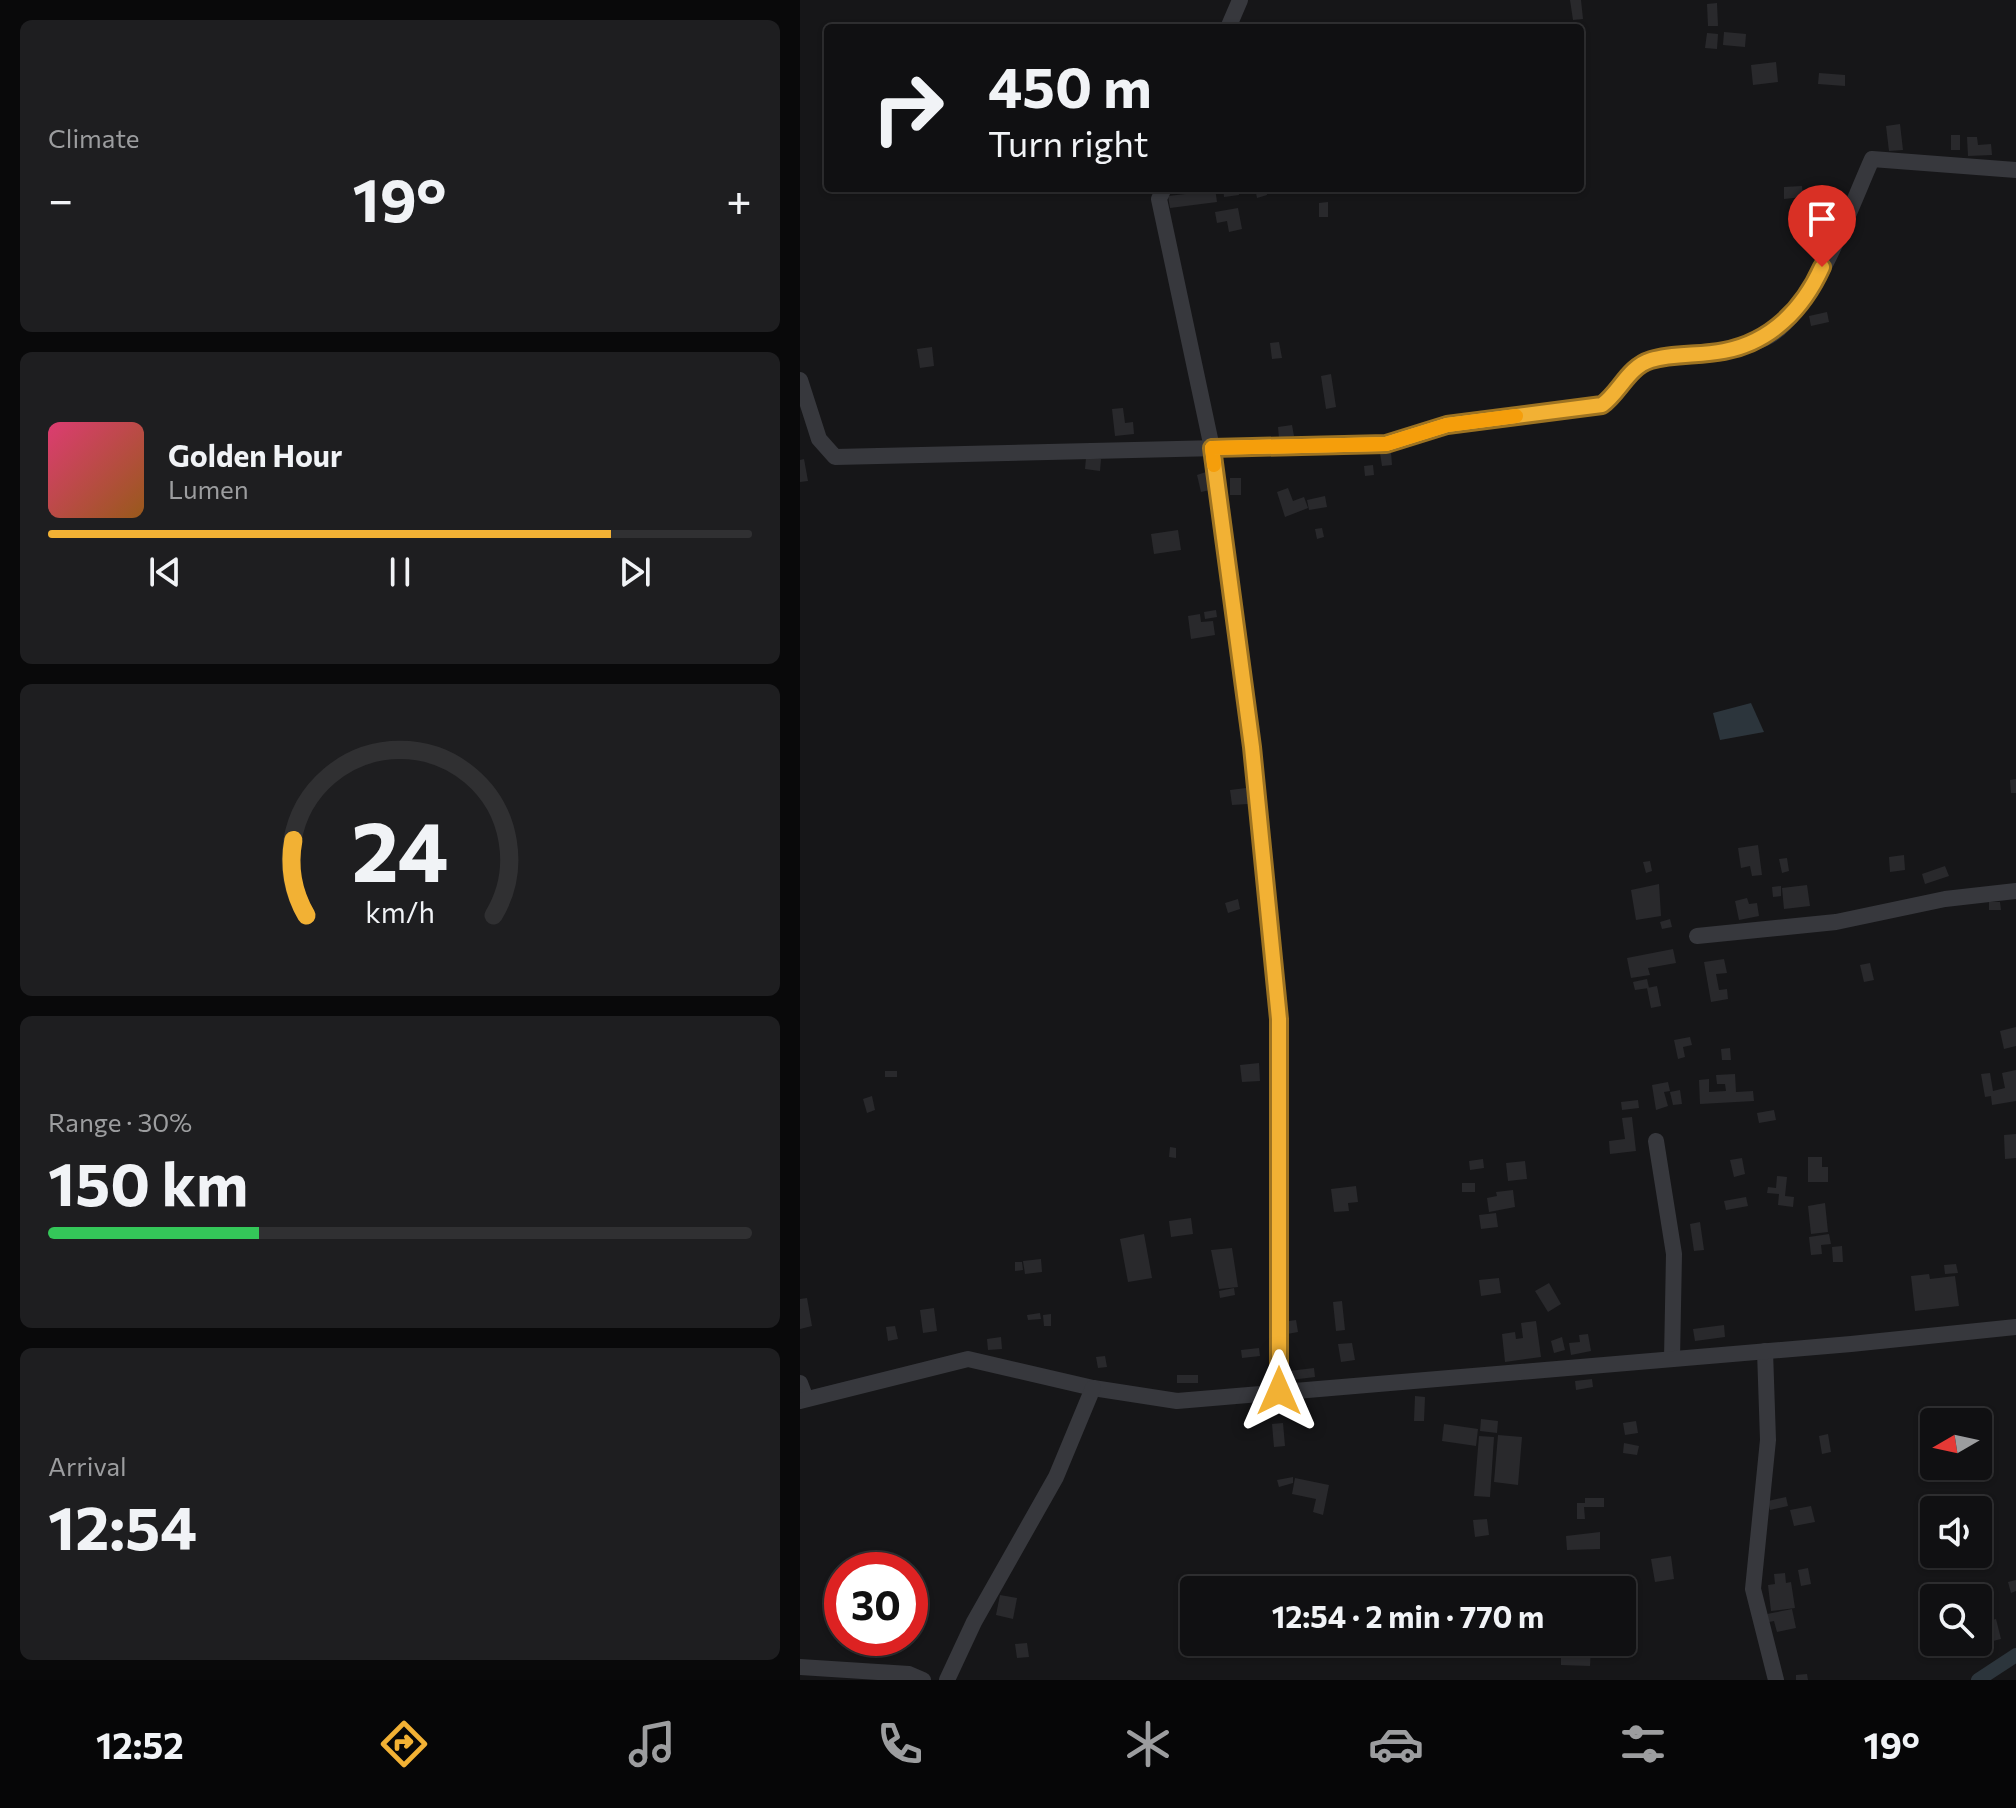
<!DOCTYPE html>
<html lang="en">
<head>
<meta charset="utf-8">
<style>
  :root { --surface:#101012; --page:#1e1e20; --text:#f1f3f6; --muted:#9c9d9f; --line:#303032; --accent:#f2b134 }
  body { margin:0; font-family:Commissioner,sans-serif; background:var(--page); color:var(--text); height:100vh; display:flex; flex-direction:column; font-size:30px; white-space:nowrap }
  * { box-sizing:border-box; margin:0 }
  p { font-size:26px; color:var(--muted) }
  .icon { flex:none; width:44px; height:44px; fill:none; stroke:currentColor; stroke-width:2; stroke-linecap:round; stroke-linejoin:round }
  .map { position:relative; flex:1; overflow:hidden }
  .panel { display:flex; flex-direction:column; gap:20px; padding:20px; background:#09090a; width:800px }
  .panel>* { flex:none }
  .top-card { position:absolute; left:24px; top:24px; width:760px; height:168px; border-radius:8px; box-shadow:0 2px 6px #0004,0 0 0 2px var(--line); background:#101012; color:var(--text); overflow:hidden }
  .needle { width:52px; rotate:261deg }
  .buttons { position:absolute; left:1120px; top:1408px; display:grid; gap:16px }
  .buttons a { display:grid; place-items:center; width:72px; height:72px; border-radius:8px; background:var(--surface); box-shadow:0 2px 6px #0004,0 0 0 2px var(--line); font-size:40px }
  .speed { position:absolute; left:24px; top:1552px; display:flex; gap:16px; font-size:40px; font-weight:700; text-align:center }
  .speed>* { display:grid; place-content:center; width:104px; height:104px; border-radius:50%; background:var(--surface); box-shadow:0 2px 6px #0004,0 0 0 2px var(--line); line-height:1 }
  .speed .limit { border:12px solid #d22; background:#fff; color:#111 }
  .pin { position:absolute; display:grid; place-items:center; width:68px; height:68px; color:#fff; margin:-82px -34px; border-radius:50% 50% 50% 0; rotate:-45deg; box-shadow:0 0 8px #0007 }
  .pin .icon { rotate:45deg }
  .me { position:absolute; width:88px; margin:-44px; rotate:0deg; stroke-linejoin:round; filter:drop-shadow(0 0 6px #0008) }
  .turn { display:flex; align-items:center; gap:28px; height:168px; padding:0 32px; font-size:36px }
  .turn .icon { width:104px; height:104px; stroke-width:2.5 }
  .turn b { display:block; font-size:56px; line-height:68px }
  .big { font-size:60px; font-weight:700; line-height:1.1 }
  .panel .tile { flex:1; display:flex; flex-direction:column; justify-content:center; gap:12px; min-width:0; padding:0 28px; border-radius:12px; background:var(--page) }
  .panel .dial { align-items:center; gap:0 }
  .dial svg { height:208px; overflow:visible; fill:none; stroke:var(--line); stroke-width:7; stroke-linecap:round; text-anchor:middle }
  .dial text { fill:var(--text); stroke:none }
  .song { display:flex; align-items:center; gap:24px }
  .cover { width:96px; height:96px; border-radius:12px; background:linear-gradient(135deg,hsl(340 70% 55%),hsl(30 70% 35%)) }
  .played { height:8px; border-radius:4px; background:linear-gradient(90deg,var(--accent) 80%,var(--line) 80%) }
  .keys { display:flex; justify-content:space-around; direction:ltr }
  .heat { display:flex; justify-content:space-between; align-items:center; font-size:44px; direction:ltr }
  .charge { height:12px; border-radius:6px; background:linear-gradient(90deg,#34c759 30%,var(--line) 0) }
  .trip { position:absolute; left:380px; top:1576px; width:456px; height:80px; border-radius:8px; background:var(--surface); box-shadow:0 2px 6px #0004,0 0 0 2px var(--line); font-weight:700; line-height:80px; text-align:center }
  .dock { display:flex; height:128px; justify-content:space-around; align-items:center; background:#060607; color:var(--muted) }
  .dock .icon { width:56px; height:56px }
  .dock .current { color:var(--accent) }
  .dock b { font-size:36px; color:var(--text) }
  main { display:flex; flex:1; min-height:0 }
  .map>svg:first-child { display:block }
  .water { fill:#2c353c }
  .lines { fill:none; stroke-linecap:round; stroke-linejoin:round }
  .canal { stroke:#2c353c; stroke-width:14 }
  .building { fill:#29292c }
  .street { stroke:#37383d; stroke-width:16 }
  .route-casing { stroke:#9d7322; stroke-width:20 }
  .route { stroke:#f2b134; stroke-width:14 }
  .slow { stroke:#f59e0b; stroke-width:14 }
</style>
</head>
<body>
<main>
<section class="panel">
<div class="tile"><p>Climate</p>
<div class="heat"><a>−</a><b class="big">19°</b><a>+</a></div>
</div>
<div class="tile">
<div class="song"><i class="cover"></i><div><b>Golden Hour</b><p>Lumen</p></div></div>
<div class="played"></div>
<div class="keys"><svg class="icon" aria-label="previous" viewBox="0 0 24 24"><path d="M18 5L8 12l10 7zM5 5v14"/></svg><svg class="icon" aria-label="pause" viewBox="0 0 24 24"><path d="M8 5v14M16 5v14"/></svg><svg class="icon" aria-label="next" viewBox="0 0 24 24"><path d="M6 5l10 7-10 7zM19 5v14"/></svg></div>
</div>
<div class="tile dial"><svg viewBox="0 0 100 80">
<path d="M14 69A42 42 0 1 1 86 69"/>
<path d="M14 69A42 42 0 0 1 9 40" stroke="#f2b134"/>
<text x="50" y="56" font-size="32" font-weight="700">24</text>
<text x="50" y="72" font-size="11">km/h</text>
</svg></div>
<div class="tile"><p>Range · 30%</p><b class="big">150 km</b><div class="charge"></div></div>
<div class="tile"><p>Arrival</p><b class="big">12:54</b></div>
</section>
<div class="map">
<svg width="1216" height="1680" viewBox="0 0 1216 1680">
  <rect width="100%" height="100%" fill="#161618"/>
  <!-- water -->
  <polygon class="water" points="951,703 964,732 920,740 913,713"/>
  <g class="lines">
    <!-- canal -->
    <polyline class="canal" points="1178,1680 1216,1655"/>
  </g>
  <!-- building -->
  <g class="building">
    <polygon points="770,0 781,0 783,19 773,20"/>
    <polygon points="917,3 918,26 908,26 907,4"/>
    <polygon points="924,32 946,34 945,47 923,45"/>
    <polygon points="907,33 918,34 917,49 905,48"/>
    <polygon points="976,62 978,82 953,85 951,65"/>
    <polygon points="1019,73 1045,75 1045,86 1018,84"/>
    <polygon points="1100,124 1103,150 1089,151 1086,126"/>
    <rect x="1151" y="135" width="9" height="15"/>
    <polygon points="1167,137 1177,137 1178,145 1191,144 1192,155 1168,156"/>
    <polygon points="1002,186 1003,197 984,199 984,187"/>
    <polygon points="393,188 415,188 417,202 370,208 368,196 394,193"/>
    <polygon points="423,188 438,188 439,195 424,197"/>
    <polygon points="455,188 466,188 467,195 457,198"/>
    <polygon points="528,202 528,217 519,217 519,203"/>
    <polygon points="438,208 442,229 429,232 427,221 417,223 415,212"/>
    <polygon points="1027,312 1029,322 1011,326 1009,316"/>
    <polygon points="479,342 482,358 472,359 470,343"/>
    <polygon points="132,347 134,366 120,368 117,349"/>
    <polygon points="531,374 536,407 526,409 521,376"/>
    <polygon points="323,408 325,423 333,422 334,434 315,436 312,409"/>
    <polygon points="492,425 494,436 479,438 478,427"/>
    <polygon points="591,452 592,465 582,466 580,453"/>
    <polygon points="286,458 301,459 300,471 285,469"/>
    <polygon points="4,459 8,481 0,482 0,460"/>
    <polygon points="573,465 574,475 565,476 564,466"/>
    <polygon points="406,472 410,490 401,492 397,475"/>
    <rect x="430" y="478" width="11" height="17"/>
    <polygon points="488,488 493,501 504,497 508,508 485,517 477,492"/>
    <polygon points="525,496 527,507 509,510 507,500"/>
    <polygon points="522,528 524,537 517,539 515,529"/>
    <polygon points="378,530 381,550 354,554 351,534"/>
    <polygon points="416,610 417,617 405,619 404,612"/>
    <polygon points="400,614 401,622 413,621 415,635 391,639 388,616"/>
    <polygon points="1216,779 1216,793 1211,793 1210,780"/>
    <polygon points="446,788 448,804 432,805 430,790"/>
    <polygon points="958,845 962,875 952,876 950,866 941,868 938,848"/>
    <polygon points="1104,855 1105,870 1090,872 1089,857"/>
    <polygon points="987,858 989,871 982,873 979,859"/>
    <polygon points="850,861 852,871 846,873 843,862"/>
    <polygon points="1145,866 1149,876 1125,884 1122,874"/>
    <polygon points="859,884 861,916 836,920 831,890"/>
    <polygon points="1007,885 1010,906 984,909 982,888"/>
    <polygon points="981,886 981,896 973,897 972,887"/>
    <polygon points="947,898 949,904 957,903 959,916 939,920 935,901"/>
    <polygon points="438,899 440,909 428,913 425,903"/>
    <polygon points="1189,902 1200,902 1201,910 1189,910"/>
    <polygon points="870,919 872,927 862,929 860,922"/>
    <polygon points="873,949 876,963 848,968 850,975 831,978 827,958"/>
    <polygon points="924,959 927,973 916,974 919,990 927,989 928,999 911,1002 904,962"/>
    <polygon points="1070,963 1074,980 1064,982 1060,965"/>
    <polygon points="847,979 849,988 835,990 833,982"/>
    <polygon points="857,986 861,1006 851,1008 847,988"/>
    <polygon points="1216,1027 1216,1046 1204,1049 1200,1031"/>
    <polygon points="890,1037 892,1045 883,1047 885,1057 878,1059 874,1040"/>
    <polygon points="930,1048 931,1060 922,1060 921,1049"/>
    <polygon points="459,1063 460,1081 442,1082 440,1065"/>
    <polygon points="1216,1070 1216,1101 1192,1105 1191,1096 1185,1097 1181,1074 1190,1073 1193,1091 1205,1088 1202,1073"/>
    <rect x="85" y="1071" width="12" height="6"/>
    <polygon points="935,1074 936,1092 953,1091 954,1101 900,1104 899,1080 909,1079 909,1092 926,1091 925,1084 917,1084 916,1075"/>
    <polygon points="868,1082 870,1091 864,1092 868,1106 856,1110 852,1085"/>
    <polygon points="880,1090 882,1104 873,1105 870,1092"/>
    <polygon points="72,1096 75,1110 67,1113 63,1099"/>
    <polygon points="838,1100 839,1108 822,1110 821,1102"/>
    <polygon points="974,1110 976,1120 959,1123 957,1113"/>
    <polygon points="832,1117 836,1151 810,1154 809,1141 825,1139 822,1118"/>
    <polygon points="1216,1134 1216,1158 1205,1159 1204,1135"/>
    <polygon points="370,1147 376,1148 376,1158 369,1157"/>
    <polygon points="1008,1157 1022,1157 1022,1167 1028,1167 1028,1182 1008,1182"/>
    <polygon points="942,1158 945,1174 934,1177 930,1160"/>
    <polygon points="683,1159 684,1168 670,1170 669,1161"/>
    <polygon points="725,1161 727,1179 708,1181 706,1163"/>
    <polygon points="977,1176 987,1177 985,1196 994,1197 993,1207 978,1205 979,1194 967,1193 968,1187 976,1188"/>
    <rect x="662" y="1183" width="13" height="9"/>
    <polygon points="556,1186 558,1202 548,1203 549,1211 534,1212 531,1189"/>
    <polygon points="713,1190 715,1207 689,1212 687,1198 697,1196 696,1192"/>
    <polygon points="946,1197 948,1206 926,1210 924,1201"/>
    <polygon points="1025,1203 1028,1232 1011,1234 1008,1206"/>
    <polygon points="696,1213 698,1227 681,1229 679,1215"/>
    <polygon points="391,1218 393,1234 371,1237 369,1221"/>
    <polygon points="900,1222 904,1250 894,1251 890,1224"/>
    <polygon points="344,1234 352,1278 328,1282 320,1239"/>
    <polygon points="1029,1234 1031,1244 1021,1245 1022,1254 1011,1255 1009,1237"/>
    <polygon points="1042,1246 1043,1262 1033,1262 1032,1247"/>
    <polygon points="432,1248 438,1287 419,1289 411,1250"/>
    <polygon points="241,1259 242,1272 225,1274 223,1261"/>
    <polygon points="215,1262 222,1262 223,1270 215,1271"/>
    <polygon points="1156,1264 1158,1273 1145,1274 1144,1265"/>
    <polygon points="1129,1274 1130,1279 1155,1276 1159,1306 1115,1311 1111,1276"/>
    <polygon points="699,1278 701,1293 681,1296 679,1280"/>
    <polygon points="749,1283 761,1304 748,1312 735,1291"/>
    <polygon points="434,1288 435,1295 420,1298 419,1291"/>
    <polygon points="7,1298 12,1326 0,1329 0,1299"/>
    <polygon points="542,1301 545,1330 536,1331 533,1302"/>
    <polygon points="134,1308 137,1331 123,1333 120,1310"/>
    <polygon points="240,1313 241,1319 228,1320 227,1315"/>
    <polygon points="251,1314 251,1326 244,1326 243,1315"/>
    <polygon points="496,1320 498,1332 487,1334 486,1343 482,1322"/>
    <polygon points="736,1321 741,1357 705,1362 702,1334 715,1332 716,1339 723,1338 721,1323"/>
    <polygon points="924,1325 925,1337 895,1341 893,1329"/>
    <polygon points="95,1326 98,1339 88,1341 86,1327"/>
    <polygon points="788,1334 791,1351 771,1355 769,1343 780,1342 779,1335"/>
    <polygon points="201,1337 202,1349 188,1350 187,1339"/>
    <polygon points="762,1337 765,1350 754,1353 751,1341"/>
    <polygon points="552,1343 555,1360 541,1362 538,1344"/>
    <polygon points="459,1348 460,1356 442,1358 441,1350"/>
    <polygon points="305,1356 307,1367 298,1368 296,1357"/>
    <polygon points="514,1368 515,1377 482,1381 481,1372"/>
    <rect x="377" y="1375" width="21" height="8"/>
    <polygon points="792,1379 793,1387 776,1390 775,1381"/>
    <polygon points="615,1396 625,1397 624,1421 614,1421"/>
    <polygon points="488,1401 489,1408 479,1410 477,1403"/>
    <polygon points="681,1419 698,1421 697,1433 680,1431"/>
    <polygon points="836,1421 838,1433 825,1435 823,1423"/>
    <polygon points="483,1423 485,1446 474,1447 472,1424"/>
    <polygon points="644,1424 678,1429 676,1446 642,1441"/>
    <polygon points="1028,1434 1031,1452 1022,1454 1019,1436"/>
    <polygon points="698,1435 722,1437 718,1485 694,1482"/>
    <polygon points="679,1436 694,1437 690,1497 674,1496"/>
    <polygon points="824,1443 839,1446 837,1455 823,1453"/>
    <polygon points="493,1477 493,1483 479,1487 477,1480"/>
    <polygon points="495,1478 529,1485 523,1515 513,1512 516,1499 492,1494"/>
    <polygon points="986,1497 988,1506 970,1510 968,1501"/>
    <polygon points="785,1498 804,1498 804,1507 784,1507 785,1519 777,1519 777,1503 785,1503"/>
    <polygon points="1011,1506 1015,1522 994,1526 990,1510"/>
    <polygon points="687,1519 689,1535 675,1537 673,1520"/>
    <polygon points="800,1532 800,1549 767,1550 766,1536"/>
    <polygon points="871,1556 874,1579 855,1582 851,1559"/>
    <polygon points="1008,1568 1011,1584 1001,1586 998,1570"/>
    <polygon points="985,1573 986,1583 991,1582 995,1608 971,1611 968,1585 975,1584 974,1574"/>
    <polygon points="596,1577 611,1580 609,1589 594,1585"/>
    <polygon points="1216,1580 1216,1591 1211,1593 1208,1582"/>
    <polygon points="200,1595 217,1598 213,1619 196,1615"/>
    <polygon points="822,1605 832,1606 830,1623 822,1622"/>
    <polygon points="992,1609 996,1628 977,1632 974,1621 969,1622 967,1614"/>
    <polygon points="1196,1619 1201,1639 1189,1642 1185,1622"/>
    <polygon points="1166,1642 1173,1642 1176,1653 1168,1655"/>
    <polygon points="227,1643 229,1657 217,1658 215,1644"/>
    <polygon points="761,1647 791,1648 790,1666 761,1665"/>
    <polygon points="1007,1674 1008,1680 996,1680 996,1675"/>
  </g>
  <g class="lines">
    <!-- street -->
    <g class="street">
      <polyline points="428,28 440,0"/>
      <polyline points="364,188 359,199 412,448 452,747 479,1019 479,1391"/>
      <path d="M0 380 19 439 35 457 586 444 647 425 802 405C820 392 828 368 850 360 888 348 932 357 969 336 1015 309 1050 208 1072 159L1216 170"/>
      <polyline points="897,936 1036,922 1145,899 1216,891"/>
      <polyline points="856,1141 874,1254 872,1359"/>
      <polyline points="965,1351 968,1440 953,1589 976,1680"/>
      <polyline points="0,1383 6,1399"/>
      <polyline points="0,1401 168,1359 293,1388 377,1401 1051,1344 1216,1327"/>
      <polyline points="0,1667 109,1674 123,1680"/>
      <polyline points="147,1680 174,1622 256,1477 293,1388"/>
    </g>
  </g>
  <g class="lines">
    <!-- route casing -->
    <g class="route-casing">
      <path id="route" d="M479 1391V1019L452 747 412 448 586 444 647 425 802 405C820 392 828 367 851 360 874 353 900 356 924 351 971 342 1003 309 1022 267"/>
    </g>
    <!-- route -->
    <use href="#route" class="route"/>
    <!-- slow -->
    <polyline class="slow" points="414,465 412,448 586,444 647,425 716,416"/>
  </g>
</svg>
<div class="buttons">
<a><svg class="needle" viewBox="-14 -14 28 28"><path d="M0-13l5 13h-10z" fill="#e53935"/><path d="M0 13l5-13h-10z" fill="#9c9d9f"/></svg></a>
<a><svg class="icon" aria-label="sound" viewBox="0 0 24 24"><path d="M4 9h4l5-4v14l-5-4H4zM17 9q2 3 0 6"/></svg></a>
<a><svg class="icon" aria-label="search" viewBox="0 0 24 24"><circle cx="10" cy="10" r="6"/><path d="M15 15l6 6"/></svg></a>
</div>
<div class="speed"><div class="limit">30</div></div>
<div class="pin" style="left:1022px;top:267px;background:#d93025"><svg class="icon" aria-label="arrive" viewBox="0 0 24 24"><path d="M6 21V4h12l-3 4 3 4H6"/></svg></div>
<svg class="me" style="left:479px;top:1391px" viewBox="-20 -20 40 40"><path d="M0-17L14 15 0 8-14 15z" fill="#f2b134" stroke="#fff" stroke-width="4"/></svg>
<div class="trip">12:54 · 2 min · 770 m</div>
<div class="top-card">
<div class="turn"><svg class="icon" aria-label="right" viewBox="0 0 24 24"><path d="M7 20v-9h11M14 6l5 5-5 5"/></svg><div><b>450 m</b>Turn right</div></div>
</div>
</div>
</main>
<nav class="dock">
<b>12:52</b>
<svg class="icon current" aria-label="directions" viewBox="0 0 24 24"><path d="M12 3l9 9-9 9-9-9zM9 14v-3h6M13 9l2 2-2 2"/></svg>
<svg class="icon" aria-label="music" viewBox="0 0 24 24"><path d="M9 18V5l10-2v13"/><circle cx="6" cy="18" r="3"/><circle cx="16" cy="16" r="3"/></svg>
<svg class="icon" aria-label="phone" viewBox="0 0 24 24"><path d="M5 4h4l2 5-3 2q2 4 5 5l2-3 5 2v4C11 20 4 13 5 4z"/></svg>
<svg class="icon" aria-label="climate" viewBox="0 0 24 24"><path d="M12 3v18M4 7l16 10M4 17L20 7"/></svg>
<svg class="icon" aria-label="car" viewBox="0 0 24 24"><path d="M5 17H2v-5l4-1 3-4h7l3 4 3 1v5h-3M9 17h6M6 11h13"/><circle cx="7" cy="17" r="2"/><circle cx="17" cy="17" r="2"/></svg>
<svg class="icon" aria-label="filters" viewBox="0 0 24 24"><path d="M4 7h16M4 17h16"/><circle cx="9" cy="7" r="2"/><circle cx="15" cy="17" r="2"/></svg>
<b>19°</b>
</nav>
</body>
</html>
